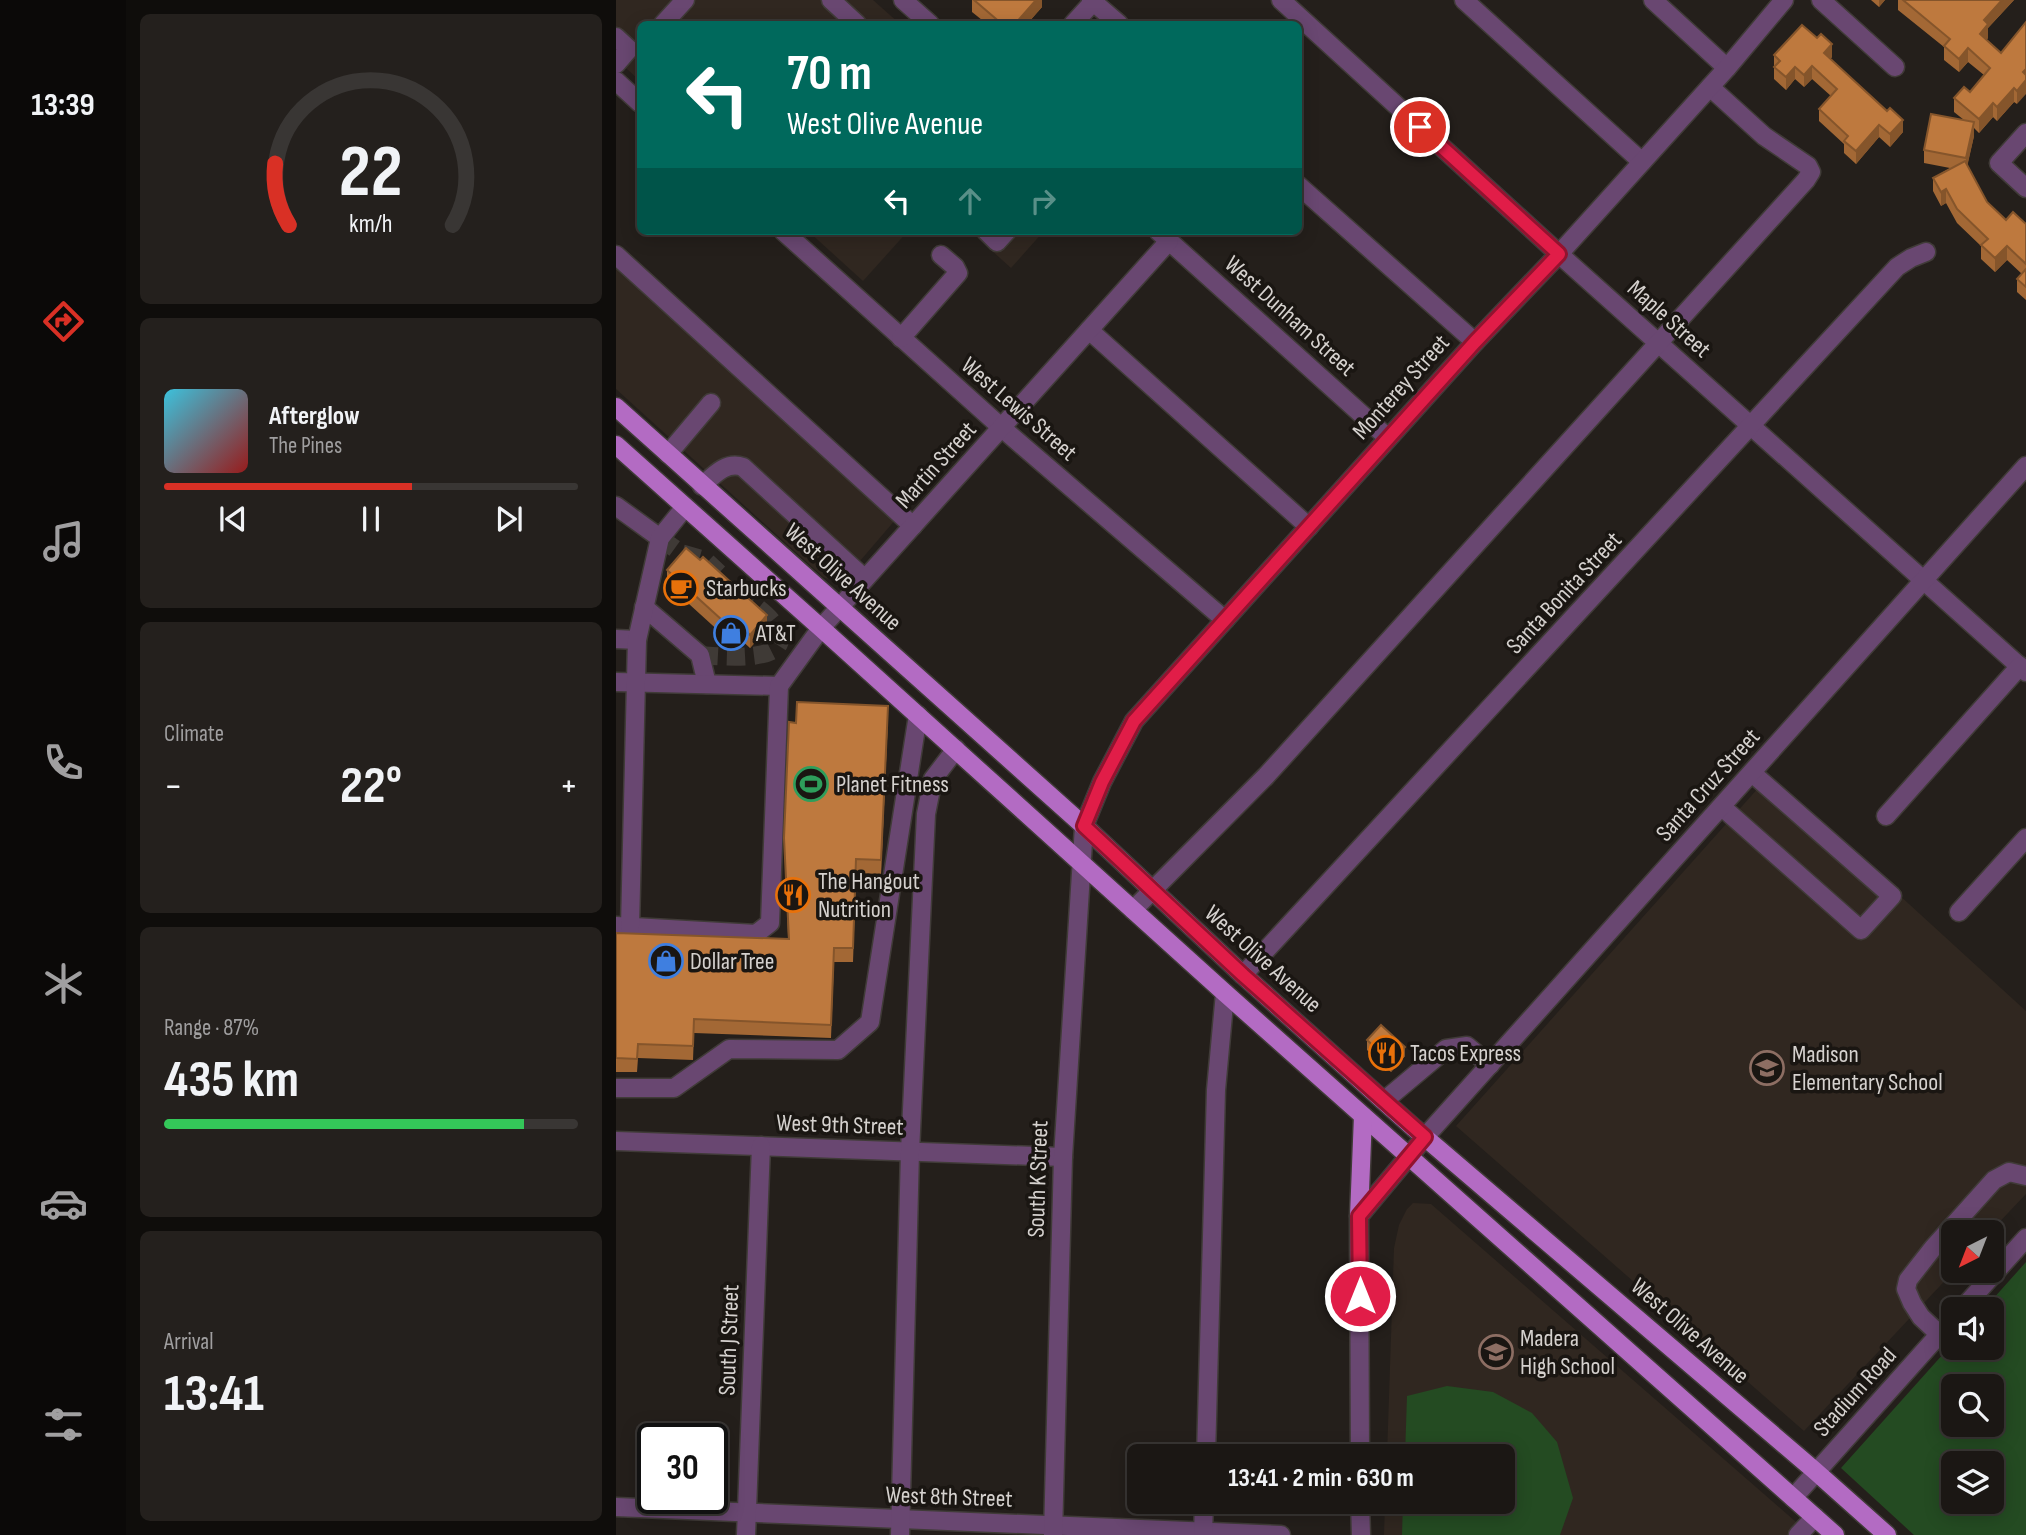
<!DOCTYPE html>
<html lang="en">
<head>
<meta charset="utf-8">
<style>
  :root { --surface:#1b1714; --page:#24201d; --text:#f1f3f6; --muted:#a09fa0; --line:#393634; --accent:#d93025 }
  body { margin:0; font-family:"Sofia Sans Condensed",sans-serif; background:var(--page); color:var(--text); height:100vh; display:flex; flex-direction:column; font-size:26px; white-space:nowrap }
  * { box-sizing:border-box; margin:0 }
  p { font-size:23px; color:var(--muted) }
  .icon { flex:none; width:38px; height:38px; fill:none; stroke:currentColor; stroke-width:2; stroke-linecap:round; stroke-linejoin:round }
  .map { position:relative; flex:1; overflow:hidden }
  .drawer { display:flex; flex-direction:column; gap:14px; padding:14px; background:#0f0d0b; width:490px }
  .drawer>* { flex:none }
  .hud { position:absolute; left:21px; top:21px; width:665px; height:214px; border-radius:10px; box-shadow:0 4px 18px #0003,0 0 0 2px var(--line); background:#00695c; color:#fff; overflow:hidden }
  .needle { width:46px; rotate:222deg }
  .tools { position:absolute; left:1325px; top:1220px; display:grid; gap:14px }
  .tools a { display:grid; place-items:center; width:63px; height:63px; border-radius:10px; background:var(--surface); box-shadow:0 4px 18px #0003,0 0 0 2px var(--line); font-size:35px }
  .speed { position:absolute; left:21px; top:1423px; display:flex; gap:14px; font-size:35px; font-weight:700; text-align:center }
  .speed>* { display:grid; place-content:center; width:91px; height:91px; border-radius:50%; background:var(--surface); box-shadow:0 4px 18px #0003,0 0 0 2px var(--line); line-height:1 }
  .speed .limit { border:4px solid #111; border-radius:10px; background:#fff; color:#111 }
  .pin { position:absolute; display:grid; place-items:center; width:60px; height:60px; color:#fff; margin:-30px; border:4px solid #fff; border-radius:50%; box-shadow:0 2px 7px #0007 }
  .me { position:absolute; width:77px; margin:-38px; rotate:0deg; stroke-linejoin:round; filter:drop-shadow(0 0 5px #0008) }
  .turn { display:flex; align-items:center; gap:24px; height:147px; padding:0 35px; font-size:32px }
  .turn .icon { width:91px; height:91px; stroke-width:2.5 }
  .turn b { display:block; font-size:49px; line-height:60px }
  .lanes { display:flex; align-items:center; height:66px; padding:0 35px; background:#0003; justify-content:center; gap:35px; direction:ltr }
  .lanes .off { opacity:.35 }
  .big { font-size:52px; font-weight:700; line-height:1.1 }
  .drawer .card { flex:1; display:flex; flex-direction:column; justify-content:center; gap:10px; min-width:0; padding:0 24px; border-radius:10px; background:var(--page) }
  .drawer .dial { align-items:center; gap:0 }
  .dial svg { height:182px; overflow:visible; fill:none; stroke:var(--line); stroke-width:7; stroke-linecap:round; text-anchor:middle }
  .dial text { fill:var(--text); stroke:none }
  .song { display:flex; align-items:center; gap:21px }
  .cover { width:84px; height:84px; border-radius:10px; background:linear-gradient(135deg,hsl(190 70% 55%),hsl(0 70% 35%)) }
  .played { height:7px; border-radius:4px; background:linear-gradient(90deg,var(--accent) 60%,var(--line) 60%) }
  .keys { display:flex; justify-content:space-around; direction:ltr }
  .heat { display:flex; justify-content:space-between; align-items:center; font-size:38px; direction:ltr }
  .charge { height:10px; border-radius:5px; background:linear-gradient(90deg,#34c759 87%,var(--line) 0) }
  .trip { position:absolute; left:511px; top:1444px; width:388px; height:70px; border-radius:10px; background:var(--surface); box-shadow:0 4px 18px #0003,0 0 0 2px var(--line); font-weight:700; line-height:70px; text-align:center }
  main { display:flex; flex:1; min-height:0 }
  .menu { display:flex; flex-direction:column; width:126px; justify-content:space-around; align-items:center; background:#0b0908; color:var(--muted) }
  .menu .icon { width:49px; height:49px }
  .menu .on { color:var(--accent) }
  .menu b { font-size:32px; color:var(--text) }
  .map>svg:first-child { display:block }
  .built { fill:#302720 }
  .green { fill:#244b22; fill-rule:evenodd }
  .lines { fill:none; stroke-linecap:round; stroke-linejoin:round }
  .minor-tunnel { stroke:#3f3a36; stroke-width:18; stroke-dasharray:18 9; stroke-linecap:butt }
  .minor-casing { stroke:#403b38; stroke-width:21 }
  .major-casing { stroke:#403b38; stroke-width:21 }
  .minor { stroke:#694771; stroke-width:18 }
  .major { stroke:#b36bc3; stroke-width:18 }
  .wall { fill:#a36835 }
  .shaded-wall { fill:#85552b }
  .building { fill:#be793e; stroke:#85552b; stroke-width:2 }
  .route-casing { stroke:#92132f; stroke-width:18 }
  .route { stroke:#e11d48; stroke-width:12 }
  .labels { text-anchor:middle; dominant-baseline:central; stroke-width:7; stroke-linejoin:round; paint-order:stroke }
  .street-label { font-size:24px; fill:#d5d1ce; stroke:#1a1612 }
  .poi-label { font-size:24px; fill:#d5d1ce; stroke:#1a1612; text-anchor:start }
</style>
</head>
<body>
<main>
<nav class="menu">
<b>13:39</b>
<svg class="icon on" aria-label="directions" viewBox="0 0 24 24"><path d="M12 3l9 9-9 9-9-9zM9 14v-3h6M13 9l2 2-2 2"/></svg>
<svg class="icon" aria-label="music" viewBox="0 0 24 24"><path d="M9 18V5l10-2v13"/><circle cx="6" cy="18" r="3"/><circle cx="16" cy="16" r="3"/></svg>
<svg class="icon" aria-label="phone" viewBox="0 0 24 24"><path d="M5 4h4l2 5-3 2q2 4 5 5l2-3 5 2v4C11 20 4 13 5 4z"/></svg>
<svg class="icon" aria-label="climate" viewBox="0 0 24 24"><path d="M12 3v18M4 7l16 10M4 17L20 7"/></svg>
<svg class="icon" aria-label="car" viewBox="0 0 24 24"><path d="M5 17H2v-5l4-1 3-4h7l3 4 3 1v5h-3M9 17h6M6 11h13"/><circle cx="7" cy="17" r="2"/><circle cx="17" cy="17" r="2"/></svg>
<svg class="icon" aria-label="filters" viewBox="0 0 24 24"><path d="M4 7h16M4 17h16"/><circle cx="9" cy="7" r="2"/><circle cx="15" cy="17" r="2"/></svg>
</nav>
<section class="drawer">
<div class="card dial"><svg viewBox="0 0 100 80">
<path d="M14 69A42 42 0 1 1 86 69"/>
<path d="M14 69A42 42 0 0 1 8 42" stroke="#d93025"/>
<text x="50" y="56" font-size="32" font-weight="700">22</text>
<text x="50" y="72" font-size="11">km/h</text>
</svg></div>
<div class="card">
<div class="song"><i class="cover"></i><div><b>Afterglow</b><p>The Pines</p></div></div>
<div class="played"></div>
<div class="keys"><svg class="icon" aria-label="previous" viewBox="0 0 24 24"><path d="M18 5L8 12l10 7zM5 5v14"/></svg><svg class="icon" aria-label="pause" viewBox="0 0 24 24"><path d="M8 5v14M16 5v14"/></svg><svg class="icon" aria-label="next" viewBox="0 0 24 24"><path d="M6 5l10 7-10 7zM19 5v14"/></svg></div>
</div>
<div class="card"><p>Climate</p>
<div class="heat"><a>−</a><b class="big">22°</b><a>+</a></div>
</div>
<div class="card"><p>Range · 87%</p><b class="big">435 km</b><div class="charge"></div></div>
<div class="card"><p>Arrival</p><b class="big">13:41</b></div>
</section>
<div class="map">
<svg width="1410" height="1535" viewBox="0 0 1410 1535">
  <rect width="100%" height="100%" fill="#241f1b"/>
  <!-- built -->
  <g class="built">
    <polygon points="0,0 257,0 284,24 24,24 24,81 0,59"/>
    <polygon points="192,231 292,231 247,281"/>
    <polygon points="354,231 428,231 395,268"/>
    <polygon points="0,263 280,519 232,575 220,582 207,577 0,389"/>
    <polygon points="1153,776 1410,1011 1410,1194 1374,1232 1337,1232 1338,1271 1188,1431 840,1126"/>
    <polygon points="797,1203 815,1204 1195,1535 768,1535 769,1502 887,1502 887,1456 771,1456 778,1248 783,1225 791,1209"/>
  </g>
  <!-- green -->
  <g class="green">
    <path d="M1410 1262V1535H1298L1225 1468 1337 1343V1348H1376V1309H1368ZM1337 1386H1376V1424H1337ZM1337 1463H1376V1502H1337Z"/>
    <polygon points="831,1386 877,1392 916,1413 941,1442 957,1498 944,1535 786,1535 787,1502 887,1502 887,1456 789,1456 791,1396"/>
  </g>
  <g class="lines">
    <!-- minor-tunnel -->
    <g class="minor-tunnel">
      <polyline points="44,538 65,553 89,560 103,573"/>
      <path d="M84 655C102 656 187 666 158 624 152 615 142 608 134 602"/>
    </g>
    <!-- minor casing -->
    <g class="minor-casing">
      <g id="minor">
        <polyline points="215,0 241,24"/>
        <polyline points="287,0 314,24"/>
        <polyline points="475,0 503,24"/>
        <polyline points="665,0 943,254 1410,672"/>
        <polyline points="848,0 1026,162"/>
        <polyline points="1037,0 1111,68"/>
        <polyline points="1205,0 1279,67"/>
        <polyline points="47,24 69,0"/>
        <polyline points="457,24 479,0"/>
        <polyline points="0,37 13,49 0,64"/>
        <polyline points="0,81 24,103"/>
        <polyline points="1410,133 1383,163 1410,188"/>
        <polyline points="682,185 859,342"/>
        <polyline points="167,231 386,428 609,620"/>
        <polyline points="370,231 381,242 391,231"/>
        <polyline points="542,231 772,438"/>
        <polyline points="0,255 297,526"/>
        <polyline points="473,330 693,527"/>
        <polyline points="285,338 342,273 339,267 325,255"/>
        <polyline points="52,454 95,403"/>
        <path d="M86 486C98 475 110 461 127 467L249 579"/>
        <polyline points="0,506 44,538"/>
        <polyline points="28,607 84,655 91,684"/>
        <polyline points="0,639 21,640"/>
        <polyline points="0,682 163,686"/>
        <polyline points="1106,807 1245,930 1276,896 1136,773"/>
        <polyline points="1270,816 1404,666"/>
        <polyline points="517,910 650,776 1190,180 1195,172 1192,166 1148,136 1094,87"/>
        <polyline points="1343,912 1410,838"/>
        <polyline points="0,926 140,934 154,923 163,686 205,628 553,241"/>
        <polyline points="14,927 21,640 44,538 69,507"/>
        <polyline points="627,975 1281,267 1295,258 1310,252"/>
        <polyline points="0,1088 58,1088 113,1049 222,1050 254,1022 302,715"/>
        <polyline points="768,1101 830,1049 851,1046 874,1065"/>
        <polyline points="0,1141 447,1157"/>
        <polyline points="1346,1309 1410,1238"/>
        <polyline points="1323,1334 1305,1317 1296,1303 1290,1289 1292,1280 1317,1248 1378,1180 1393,1172 1410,1176"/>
        <polyline points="590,1456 600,1090 609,993"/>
        <polyline points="744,1456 743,1216 809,1137 1410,466"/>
        <polyline points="1177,1498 1337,1319"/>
        <polyline points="744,1502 745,1535"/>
        <polyline points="0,1507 665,1535"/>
        <polyline points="130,1535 145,1146"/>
        <polyline points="284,1535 294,1152 310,814 317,779 340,749"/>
        <polyline points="437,1535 447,1157 468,826 486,782 518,721 859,342 943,254 1111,68 1168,0"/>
        <polyline points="587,1535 588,1502"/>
        <polyline points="1182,1535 1199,1517"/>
      </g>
    </g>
    <!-- major casing -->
    <g class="major-casing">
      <g id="major">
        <polyline points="0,407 468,826 627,975 798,1128 1198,1470 1271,1535"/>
        <polyline points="0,445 205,628 609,993 1219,1535"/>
        <polyline points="743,1216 747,1116"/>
      </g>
    </g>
    <!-- minor -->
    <use href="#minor" class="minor"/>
    <!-- major -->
    <use href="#major" class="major"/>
  </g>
  <!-- wall -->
  <g class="wall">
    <polygon points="356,0 426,0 426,7 411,24 371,24 356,12"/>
    <polygon points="1255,0 1269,0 1263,7"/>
    <polygon points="1282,0 1398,0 1372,28 1372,38 1370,40 1385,53 1410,22 1401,104 1398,102 1381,121 1377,117 1363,133 1358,128 1358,136 1351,166 1371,202 1390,220 1410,224 1410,300 1401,292 1401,279 1406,274 1391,260 1379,272 1365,259 1365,246 1341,223 1330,203 1325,206 1317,191 1317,178 1334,168 1308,163 1308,150 1348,120 1338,112 1338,98 1354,92 1368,75 1352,62 1343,72 1328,60 1328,47 1282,10"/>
    <polygon points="1158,55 1216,57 1214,59 1287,132 1274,147 1263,137 1240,164 1228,153 1228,144 1203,121 1203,109 1215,96 1196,79 1188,87 1179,79 1170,90 1158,79"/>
    <polygon points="51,570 151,629 134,648 123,638 117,644 51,584"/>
    <polygon points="272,719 265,874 240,873 237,962 218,962 215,1038 78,1033 77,1060 22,1058 21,1072 0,1072 0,933 172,939 168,838 180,723"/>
    <polygon points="751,1040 789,1056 775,1072 751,1050"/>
  </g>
  <!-- shaded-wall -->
  <g class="shaded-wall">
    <polygon points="420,0 426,0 426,7 411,24 399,24"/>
    <polygon points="1263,0 1269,0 1263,7"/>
    <polygon points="1386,0 1398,0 1372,28 1372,38 1364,48 1364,34 1368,20"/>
    <polygon points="1216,44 1216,57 1208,66 1208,53"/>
    <polygon points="1352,48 1352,62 1343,72 1343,59"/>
    <polygon points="1196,66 1196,79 1188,87 1188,75"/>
    <polygon points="1179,67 1179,79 1170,90 1170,77"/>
    <polygon points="1410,69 1410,94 1401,104 1401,91 1407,72"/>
    <polygon points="1398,88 1398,102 1381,121 1381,107"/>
    <polygon points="1377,103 1377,117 1363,133 1363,119"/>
    <polygon points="1287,120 1287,132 1274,147 1274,134"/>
    <polygon points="1358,122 1358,136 1350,172 1350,158"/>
    <polygon points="1263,125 1263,137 1240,164 1240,151"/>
    <polygon points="1330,189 1330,203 1325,206 1325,192"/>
    <polygon points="1391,246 1391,260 1379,272 1379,258"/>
    <polygon points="151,615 151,629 134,648 134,635"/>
    <polygon points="123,624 123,638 117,644 117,630"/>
    <polygon points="272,706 272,719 265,874 265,860"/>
    <polygon points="789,1047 789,1056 775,1072 775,1062"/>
  </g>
  <!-- building -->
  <g class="building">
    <polygon points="358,0 420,0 399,24 386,24"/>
    <polygon points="1287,0 1386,0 1368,20 1372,24 1364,34 1385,53 1410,22 1410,69 1407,72 1410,75 1410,80 1401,91 1398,88 1381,107 1377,103 1363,119 1338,98 1348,87 1354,92 1374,68 1352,48 1343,59 1328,46 1334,39"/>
    <polygon points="1186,25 1201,38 1205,34 1216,44 1208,53 1271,111 1274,108 1287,120 1274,134 1263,125 1240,151 1228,141 1232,136 1203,109 1221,89 1196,66 1188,75 1179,67 1170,77 1158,67 1164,61 1158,55"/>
    <polygon points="1315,114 1358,122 1350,158 1308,150"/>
    <polygon points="1349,161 1371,202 1390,220 1397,212 1410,224 1410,264 1391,246 1379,258 1365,245 1372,239 1341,209 1330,189 1325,192 1317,178"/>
    <polygon points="1410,269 1410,287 1401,279"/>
    <polygon points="70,548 84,560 87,557 151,615 134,635 123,624 117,630 51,570"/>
    <polygon points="181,702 272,706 265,860 240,859 237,948 218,948 215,1025 78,1019 77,1046 22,1044 21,1059 0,1058 0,933 173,939 168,838 173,722 180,723"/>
    <polygon points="765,1025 789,1047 775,1062 751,1040"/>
  </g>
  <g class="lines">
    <!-- route casing -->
    <g class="route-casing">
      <polyline id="route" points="744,1296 743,1216 809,1137 627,975 468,826 486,782 518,721 859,342 943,254 804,127"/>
    </g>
    <!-- route -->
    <use href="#route" class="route"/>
  </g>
  <!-- icons -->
  <defs>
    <g id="cafe-ring" transform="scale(1.75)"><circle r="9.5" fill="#1a1612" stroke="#e8710a" stroke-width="1.5"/><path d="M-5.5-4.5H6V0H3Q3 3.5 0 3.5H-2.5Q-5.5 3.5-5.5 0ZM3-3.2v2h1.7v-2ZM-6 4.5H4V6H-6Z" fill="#e8710a"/></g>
    <g id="shop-ring" transform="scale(1.75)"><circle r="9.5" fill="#1a1612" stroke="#3f7fe0" stroke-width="1.5"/><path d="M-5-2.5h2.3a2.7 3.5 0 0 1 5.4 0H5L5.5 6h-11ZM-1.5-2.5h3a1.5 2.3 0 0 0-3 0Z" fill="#3f7fe0"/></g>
    <g id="stadium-ring" transform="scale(1.75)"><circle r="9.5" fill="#1a1612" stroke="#2e9e5b" stroke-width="1.5"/><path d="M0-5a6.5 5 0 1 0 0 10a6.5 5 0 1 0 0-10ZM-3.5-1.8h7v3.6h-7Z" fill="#2e9e5b"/></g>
    <g id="restaurant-ring" transform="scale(1.75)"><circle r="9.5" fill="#1a1612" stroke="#e8710a" stroke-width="1.5"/><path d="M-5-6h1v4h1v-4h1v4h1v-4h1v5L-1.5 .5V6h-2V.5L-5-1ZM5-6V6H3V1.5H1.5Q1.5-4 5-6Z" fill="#e8710a"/></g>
    <g id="school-ring" transform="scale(1.75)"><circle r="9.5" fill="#1a1612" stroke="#8d6e63" stroke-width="1.5"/><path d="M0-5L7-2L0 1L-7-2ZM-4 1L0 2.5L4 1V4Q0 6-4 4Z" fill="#8d6e63"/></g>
  </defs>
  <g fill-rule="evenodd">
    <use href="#cafe-ring" x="65" y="588"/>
    <use href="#shop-ring" x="115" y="633"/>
    <use href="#stadium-ring" x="195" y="784"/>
    <use href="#restaurant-ring" x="177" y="895"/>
    <use href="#shop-ring" x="50" y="961"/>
    <use href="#restaurant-ring" x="770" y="1053"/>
    <use href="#school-ring" x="1151" y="1068"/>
    <use href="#school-ring" x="880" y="1352"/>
  </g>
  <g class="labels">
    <!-- street labels -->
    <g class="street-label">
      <text transform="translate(674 316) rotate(42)">West Dunham Street</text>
      <text transform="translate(1053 319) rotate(42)">Maple Street</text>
      <text transform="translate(785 387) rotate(-48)">Monterey Street</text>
      <text transform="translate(403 409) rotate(41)">West Lewis Street</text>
      <text transform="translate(320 465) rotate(-48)">Martin Street</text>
      <text transform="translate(227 577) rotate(42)">West Olive Avenue</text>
      <text transform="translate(948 593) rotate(-47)">Santa Bonita Street</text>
      <text transform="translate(1092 785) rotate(-48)">Santa Cruz Street</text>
      <text transform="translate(647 959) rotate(42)">West Olive Avenue</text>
      <text transform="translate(224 1125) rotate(2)">West 9th Street</text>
      <text transform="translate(422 1179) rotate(-88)">South K Street</text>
      <text transform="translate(1074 1331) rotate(41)">West Olive Avenue</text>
      <text transform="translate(113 1340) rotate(-88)">South J Street</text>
      <text transform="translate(1239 1392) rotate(-48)">Stadium Road</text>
      <text transform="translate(333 1497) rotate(2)">West 8th Street</text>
    </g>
    <!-- poi labels -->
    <g class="poi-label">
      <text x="90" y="588">Starbucks</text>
      <text x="140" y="633">AT&amp;T</text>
      <text x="220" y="784">Planet Fitness</text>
      <text x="202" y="881">The Hangout<tspan x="202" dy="28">Nutrition</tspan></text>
      <text x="74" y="961">Dollar Tree</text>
      <text x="794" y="1053">Tacos Express</text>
      <text x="1176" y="1054">Madison<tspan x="1176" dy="28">Elementary School</tspan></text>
      <text x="904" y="1338">Madera<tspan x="904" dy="28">High School</tspan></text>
    </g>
  </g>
</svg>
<div class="tools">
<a><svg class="needle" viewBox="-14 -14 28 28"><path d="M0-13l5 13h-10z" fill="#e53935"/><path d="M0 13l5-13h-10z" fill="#a09fa0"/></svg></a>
<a><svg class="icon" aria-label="sound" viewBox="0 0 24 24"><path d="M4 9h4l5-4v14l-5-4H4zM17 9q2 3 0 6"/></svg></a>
<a><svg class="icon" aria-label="search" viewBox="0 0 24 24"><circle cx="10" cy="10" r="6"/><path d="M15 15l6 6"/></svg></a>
<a><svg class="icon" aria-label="layers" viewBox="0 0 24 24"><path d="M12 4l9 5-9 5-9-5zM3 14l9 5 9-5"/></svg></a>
</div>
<div class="speed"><div class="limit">30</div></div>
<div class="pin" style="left:804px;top:127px;background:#d93025"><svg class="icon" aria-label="arrive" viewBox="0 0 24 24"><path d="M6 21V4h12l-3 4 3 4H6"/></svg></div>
<svg class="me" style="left:744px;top:1296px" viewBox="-20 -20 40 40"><circle r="17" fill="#e11d48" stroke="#fff" stroke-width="3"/><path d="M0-11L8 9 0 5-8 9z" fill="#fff"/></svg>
<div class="trip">13:41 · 2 min · 630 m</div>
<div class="hud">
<div class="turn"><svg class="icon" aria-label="left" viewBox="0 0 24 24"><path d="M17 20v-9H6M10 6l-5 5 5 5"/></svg><div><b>70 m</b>West Olive Avenue</div></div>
<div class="lanes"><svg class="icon" aria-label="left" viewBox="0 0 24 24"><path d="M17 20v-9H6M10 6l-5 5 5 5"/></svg><svg class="icon off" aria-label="ahead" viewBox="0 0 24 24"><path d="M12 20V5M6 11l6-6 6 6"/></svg><svg class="icon off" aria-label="right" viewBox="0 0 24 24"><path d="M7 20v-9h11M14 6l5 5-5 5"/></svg></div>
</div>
</div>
</main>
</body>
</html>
